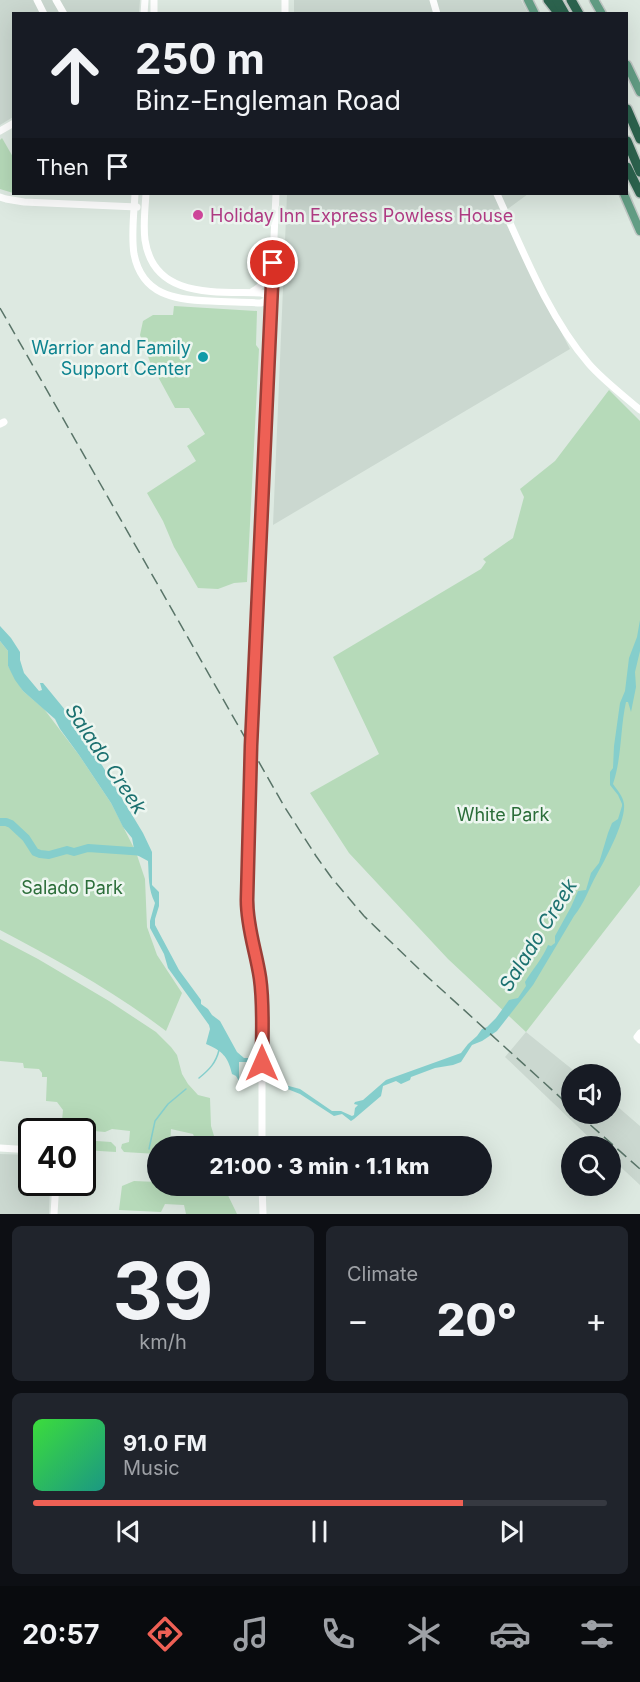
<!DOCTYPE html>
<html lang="en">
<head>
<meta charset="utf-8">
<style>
  :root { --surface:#171b24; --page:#20242c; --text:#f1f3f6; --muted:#9ea1a6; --line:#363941; --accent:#ee6055 }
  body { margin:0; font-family:Inter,sans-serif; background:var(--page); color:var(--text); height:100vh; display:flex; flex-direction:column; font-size:22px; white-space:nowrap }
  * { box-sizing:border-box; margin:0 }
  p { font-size:20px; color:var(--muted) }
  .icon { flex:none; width:33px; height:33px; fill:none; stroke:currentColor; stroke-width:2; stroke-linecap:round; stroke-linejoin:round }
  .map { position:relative; height:1214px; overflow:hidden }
  .panel { display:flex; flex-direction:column; gap:12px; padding:12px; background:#0d0f14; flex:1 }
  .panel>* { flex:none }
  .hud { position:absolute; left:12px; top:12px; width:616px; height:183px; border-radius:0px; box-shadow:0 6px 24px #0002; background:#171b24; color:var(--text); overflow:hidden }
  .buttons { position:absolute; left:561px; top:1064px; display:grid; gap:12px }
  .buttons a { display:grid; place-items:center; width:60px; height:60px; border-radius:50%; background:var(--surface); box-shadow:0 6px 24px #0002; font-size:30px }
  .speed { position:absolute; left:18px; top:1118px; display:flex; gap:12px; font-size:30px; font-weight:700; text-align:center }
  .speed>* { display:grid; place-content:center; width:78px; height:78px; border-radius:50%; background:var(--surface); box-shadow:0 6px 24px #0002; line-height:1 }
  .speed .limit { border:3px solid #111; border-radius:9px; background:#fff; color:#111 }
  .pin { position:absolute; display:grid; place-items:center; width:51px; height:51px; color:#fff; margin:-26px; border:3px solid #fff; border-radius:50%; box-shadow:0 2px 6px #0007 }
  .me { position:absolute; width:66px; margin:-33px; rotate:0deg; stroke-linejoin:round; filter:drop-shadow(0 0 4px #0008) }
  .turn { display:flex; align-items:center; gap:21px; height:126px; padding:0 24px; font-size:27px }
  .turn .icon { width:78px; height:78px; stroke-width:2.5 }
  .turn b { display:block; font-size:42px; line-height:51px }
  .then { display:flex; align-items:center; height:57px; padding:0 24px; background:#0003; gap:12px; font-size:22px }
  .big { font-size:45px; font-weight:800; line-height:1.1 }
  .panel .tile { flex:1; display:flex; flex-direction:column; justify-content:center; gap:9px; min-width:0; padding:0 21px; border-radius:9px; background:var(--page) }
  .panel .dial { align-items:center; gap:0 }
  .dial b { font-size:78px; line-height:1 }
  .song { display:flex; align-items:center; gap:18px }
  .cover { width:72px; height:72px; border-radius:9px; background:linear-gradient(135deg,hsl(120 70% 55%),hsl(170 70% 35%)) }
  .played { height:6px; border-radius:3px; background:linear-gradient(90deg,var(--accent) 75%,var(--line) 75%) }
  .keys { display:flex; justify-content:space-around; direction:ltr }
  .heat { display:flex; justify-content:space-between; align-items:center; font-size:33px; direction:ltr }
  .panel .tiles { flex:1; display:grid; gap:12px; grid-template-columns:1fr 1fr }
  .tile:last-child { grid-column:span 2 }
  .trip { position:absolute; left:147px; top:1136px; width:345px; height:60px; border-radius:30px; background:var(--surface); box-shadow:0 6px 24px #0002; font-weight:800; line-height:60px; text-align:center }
  .tabs { display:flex; height:96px; justify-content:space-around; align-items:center; background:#090b0e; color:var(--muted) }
  .tabs .icon { width:42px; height:42px }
  .tabs .on { color:var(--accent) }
  .tabs b { font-size:27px; color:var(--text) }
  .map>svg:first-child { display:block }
  .built { fill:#cbd8d0 }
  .green { fill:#b6dab9 }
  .water { fill:#85cecc }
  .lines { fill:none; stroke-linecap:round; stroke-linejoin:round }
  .stream { stroke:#85cecc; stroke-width:1.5 }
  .river { stroke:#85cecc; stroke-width:8 }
  .major-casing { stroke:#c0c7c4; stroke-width:11 }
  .highway-casing { stroke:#c0c7c4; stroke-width:12 }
  .minor { stroke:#fff; stroke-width:7 }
  .major { stroke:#629d84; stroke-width:8 }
  .highway { stroke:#2c634e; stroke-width:9 }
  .rail { stroke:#597468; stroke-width:1.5; stroke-dasharray:12 6; stroke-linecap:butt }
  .route-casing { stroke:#9b3e37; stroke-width:15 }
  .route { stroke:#ee6055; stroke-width:10 }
  .hotel-dot { fill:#d1479c; stroke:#edf6f0; stroke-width:2 }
  .culture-dot { fill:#0f9aa8; stroke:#edf6f0; stroke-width:2 }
  .labels { text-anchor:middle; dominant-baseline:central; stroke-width:5; stroke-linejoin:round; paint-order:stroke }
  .hotel-label { font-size:18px; fill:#b23c85; stroke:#edf6f0; text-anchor:start }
  .culture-label { font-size:18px; fill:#0d838f; stroke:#edf6f0; text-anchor:end }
  .park-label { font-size:18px; fill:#2b6d39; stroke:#edf6f0 }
  .water-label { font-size:20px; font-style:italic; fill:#1c7170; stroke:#edf6f0 }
</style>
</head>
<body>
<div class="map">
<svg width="640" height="1214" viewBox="0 0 640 1214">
  <rect width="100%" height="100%" fill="#dde9e1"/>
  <!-- built -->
  <g class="built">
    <polygon points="0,0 140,0 139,13 14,14 13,117 0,125"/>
    <polygon points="294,0 521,0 528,13 294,14"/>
    <polygon points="287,194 528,194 501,214 570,349 273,525"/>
    <polygon points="526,1032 578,1074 572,1074 572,1113 610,1113 611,1101 640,1126 640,1185 611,1158 610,1146 598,1146 505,1057"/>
    <polygon points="0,1154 31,1155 32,1182 50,1182 49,1214 0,1214"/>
  </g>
  <!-- green -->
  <g class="green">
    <polygon points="2,138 13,157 13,193 0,189 0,140"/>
    <polygon points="174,306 257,311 256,345 259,349 247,582 234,583 218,589 198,588 174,547 163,521 147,493 196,461 187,446 205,434 189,408 175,408 150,362 140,335 143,321 153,315 173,315"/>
    <polygon points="609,390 640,421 640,885 526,1032 448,959 349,853 310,793 379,754 333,657 481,569 486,562 483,559 513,538 524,497 520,489 555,461"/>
    <path d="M0 641 8 651V666L23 691 44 709 79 755 111 803 136 852 145 879 147 927 157 955 182 993 166 1031C115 992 57 960 0 930Z"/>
    <polygon points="0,939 38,959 109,1001 156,1032 171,1047 177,1055 182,1074 188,1084 198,1095 210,1098 211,1126 217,1146 198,1146 193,1134 171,1129 170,1146 158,1146 157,1154 124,1152 121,1148 122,1144 129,1142 130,1131 112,1129 105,1132 73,1129 72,1131 61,1131 63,1110 57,1102 46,1101 47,1077 42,1077 42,1073 39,1069 24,1068 23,1063 0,1061"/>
    <polygon points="82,1140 111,1142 116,1147 116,1152 83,1150"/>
    <polygon points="134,1181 157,1182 158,1185 223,1185 237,1214 186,1214 184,1205 165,1204 161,1212 119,1210 122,1186"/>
  </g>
  <!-- water -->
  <path class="water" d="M640 620V651L635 672 636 687 631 712 628 702H626C620 729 622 757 613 784 617 790 623 796 624 804 626 821 605 860 597 874 589 888 584 904 574 916L533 985 497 1031 482 1041 472 1045 461 1062 453 1065 435 1068 411 1077 410 1080 401 1084 396 1081 383 1086 381 1096 354 1119 351 1121 342 1114 334 1116 300 1094 285 1088 265 1074 255 1062H239V1081L236 1076 232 1074C228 1056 222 1051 206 1044L210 1029 209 1025 168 968 164 954 150 928V921L155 903C148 889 149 876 148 861L135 854 132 838 123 827 111 803 79 755 60 729 55 719 23 691 15 680 8 666V651L0 641V626L11 638 20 652V660L24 673 39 691 42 690 40 683H43L75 722 88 742 143 833 152 852V885L159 892V906L155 919V925L179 970 201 1000V1004L208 1009 212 1015 220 1021 237 1052 244 1058H256L269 1072 285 1085 300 1089 332 1111H341L352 1116 354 1115 355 1108 358 1105 354 1104 355 1102 363 1100 386 1080 461 1053 468 1044 477 1036 482 1029 487 1027 496 1018 509 1000 518 998 526 986 525 982C532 970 543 958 548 945L551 946 555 943V936L571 907 578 891 586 890 591 873 599 863 608 833 612 823 618 819 622 806V804L618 795 610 785V772L613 768 614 746 620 703 625 691 629 658 637 637Z"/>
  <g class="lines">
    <!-- stream -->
    <g class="stream">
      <path d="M199 1078C209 1070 216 1063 219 1050"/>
      <polyline points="149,1149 155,1121 168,1104 186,1089"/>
    </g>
    <!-- river -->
    <polyline class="river" points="0,822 6,822 11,824 26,838 35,852 40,854 49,855 67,850 74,852 88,848 145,852"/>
    <!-- major casing -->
    <g class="major-casing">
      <g id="major">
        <polyline points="528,0 535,14"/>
        <polyline points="594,0 602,14"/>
        <polyline points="627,65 640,92"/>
        <polyline points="624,194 640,231"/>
      </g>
    </g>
    <!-- highway casing -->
    <g class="highway-casing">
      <g id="highway">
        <polyline points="548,0 559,14"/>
        <polyline points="557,0 565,14"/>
        <polyline points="571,0 579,14"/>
        <polyline points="627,109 640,139"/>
        <polyline points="627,141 640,172"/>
        <polyline points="627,167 640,193"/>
      </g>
    </g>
    <!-- minor -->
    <g class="minor">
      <polyline points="37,0 44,14"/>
      <polyline points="56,0 64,14"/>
      <polyline points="433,0 437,14"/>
      <polyline points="144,14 145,0"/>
      <polyline points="154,14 154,0"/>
      <polyline points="285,14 285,0"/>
      <polyline points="0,131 14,123"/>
      <path d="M135 194C134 213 131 235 134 254 142 295 175 300 210 301 227 302 244 302 261 303L272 298"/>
      <path d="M146 194C145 209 143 225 145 240 154 300 217 291 262 293L272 298"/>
      <path d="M497 194C523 251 548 316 589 364 604 381 623 395 640 410"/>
      <polyline points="0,197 6,199 24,202 137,207"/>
      <path d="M253 291C263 287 267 275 272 265"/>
      <polyline points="0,424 4,422"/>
      <polyline points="640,1033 637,1037 640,1040"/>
      <polyline points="262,1146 262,991 248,925 247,900 251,733 276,194"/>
      <polyline points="0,1148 32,1150"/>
      <polyline points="262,1185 263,1214"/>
      <polyline points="54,1214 56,1182"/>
    </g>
    <!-- major -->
    <use href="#major" class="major"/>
    <!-- highway -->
    <use href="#highway" class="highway"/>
    <!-- rail -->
    <g class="rail">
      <polyline points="0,308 284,806 316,856 331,877 364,916 420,970 572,1108"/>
      <polyline points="577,1113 640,1169"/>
    </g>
  </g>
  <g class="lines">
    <!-- route casing -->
    <g class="route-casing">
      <path id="route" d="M262 1063C262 1035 264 1006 260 978 256 951 247 928 247 900L251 746 273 263"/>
    </g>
    <!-- route -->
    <use href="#route" class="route"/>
  </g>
  <!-- markers -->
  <circle class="hotel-dot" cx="198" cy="215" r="6"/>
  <circle class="culture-dot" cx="203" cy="357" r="6"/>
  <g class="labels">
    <!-- hotel labels -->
    <g class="hotel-label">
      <text x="210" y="215">Holiday Inn Express Powless House</text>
    </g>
    <!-- culture labels -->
    <g class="culture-label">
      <text x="191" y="347">Warrior and Family<tspan x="191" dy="21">Support Center</tspan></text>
    </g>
    <!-- park labels -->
    <g class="park-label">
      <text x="503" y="814">White Park</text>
      <text x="72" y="887">Salado Park</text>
    </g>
    <!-- water labels -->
    <g class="water-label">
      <text transform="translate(106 759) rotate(56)">Salado Creek</text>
      <text transform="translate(538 935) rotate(-58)">Salado Creek</text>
    </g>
  </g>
</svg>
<div class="buttons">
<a><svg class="icon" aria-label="sound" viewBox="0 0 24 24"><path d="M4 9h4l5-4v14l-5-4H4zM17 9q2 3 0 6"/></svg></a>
<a><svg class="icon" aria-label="search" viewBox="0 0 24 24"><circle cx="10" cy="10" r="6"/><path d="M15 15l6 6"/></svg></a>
</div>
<div class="speed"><div class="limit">40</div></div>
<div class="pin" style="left:273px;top:263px;background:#d93025"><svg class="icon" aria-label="arrive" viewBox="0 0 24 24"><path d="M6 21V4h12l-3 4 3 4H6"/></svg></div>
<svg class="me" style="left:262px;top:1063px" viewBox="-20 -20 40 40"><path d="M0-17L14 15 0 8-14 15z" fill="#ee6055" stroke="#fff" stroke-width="4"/></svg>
<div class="trip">21:00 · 3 min · 1.1 km</div>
<div class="hud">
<div class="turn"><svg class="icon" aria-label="ahead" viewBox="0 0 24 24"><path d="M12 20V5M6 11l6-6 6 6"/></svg><div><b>250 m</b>Binz-Engleman Road</div></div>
<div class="then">Then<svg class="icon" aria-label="arrive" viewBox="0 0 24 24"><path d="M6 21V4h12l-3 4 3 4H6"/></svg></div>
</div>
</div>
<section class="panel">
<div class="tiles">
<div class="tile dial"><b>39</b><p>km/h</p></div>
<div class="tile"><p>Climate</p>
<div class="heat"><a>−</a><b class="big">20°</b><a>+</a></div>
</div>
<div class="tile">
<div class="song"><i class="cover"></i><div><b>91.0 FM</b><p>Music</p></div></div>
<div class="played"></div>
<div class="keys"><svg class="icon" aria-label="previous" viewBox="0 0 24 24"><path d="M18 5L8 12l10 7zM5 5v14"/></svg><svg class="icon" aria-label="pause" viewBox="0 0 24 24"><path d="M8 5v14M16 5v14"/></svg><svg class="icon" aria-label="next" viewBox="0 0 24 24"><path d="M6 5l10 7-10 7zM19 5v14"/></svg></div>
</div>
</div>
</section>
<nav class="tabs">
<b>20:57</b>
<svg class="icon on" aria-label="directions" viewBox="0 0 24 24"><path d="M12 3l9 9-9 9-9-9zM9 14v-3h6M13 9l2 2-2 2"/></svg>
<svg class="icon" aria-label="music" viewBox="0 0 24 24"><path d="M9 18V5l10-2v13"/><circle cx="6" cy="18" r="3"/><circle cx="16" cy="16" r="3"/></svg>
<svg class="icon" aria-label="phone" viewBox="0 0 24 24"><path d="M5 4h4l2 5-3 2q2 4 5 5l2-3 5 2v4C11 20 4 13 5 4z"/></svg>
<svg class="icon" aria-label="climate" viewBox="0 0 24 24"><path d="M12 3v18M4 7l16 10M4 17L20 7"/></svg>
<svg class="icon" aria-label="car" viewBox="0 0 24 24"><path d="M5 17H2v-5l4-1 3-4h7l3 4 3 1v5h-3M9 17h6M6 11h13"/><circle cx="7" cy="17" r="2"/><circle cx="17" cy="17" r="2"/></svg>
<svg class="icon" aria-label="filters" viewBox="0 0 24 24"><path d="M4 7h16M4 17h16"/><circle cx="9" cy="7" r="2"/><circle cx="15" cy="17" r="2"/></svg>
</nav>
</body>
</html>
